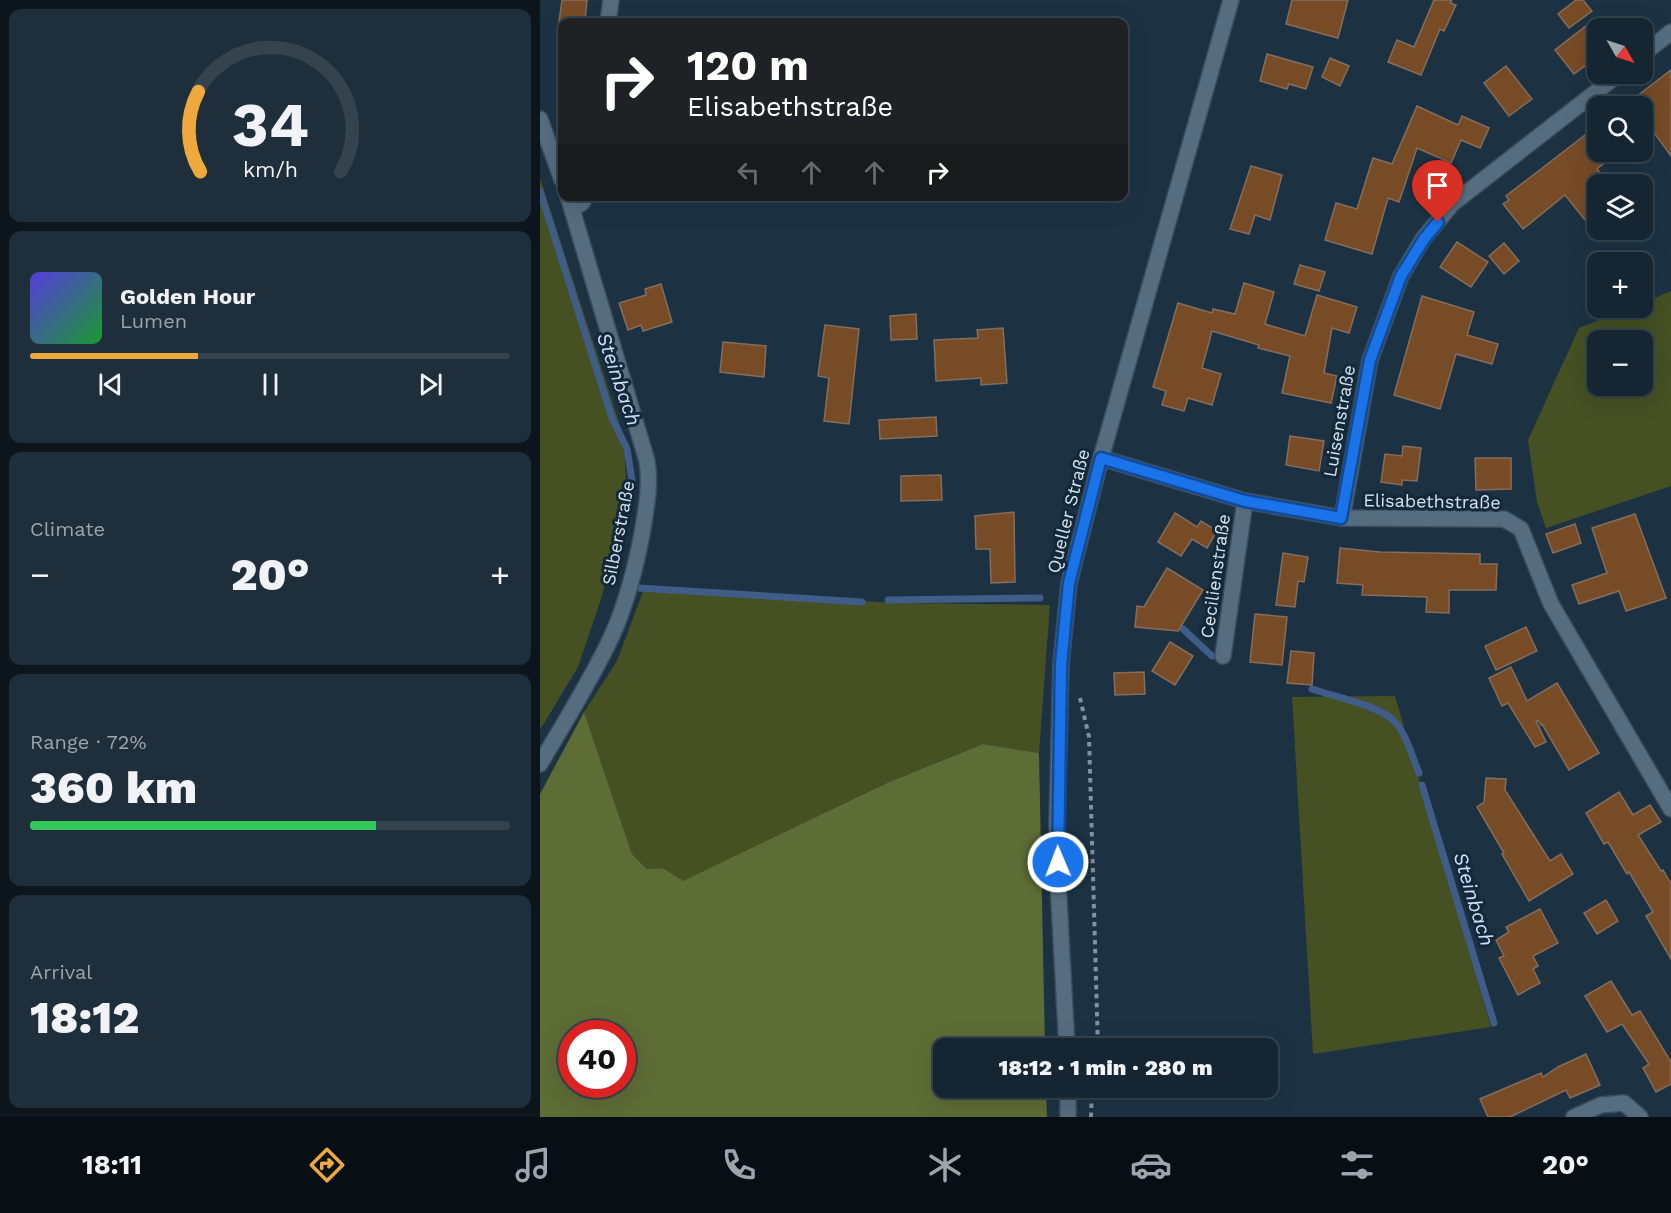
<!DOCTYPE html>
<html lang="en">
<head>
<meta charset="utf-8">
<style>
  :root { --surface:#152632; --page:#1e2e3a; --text:#f1f3f6; --muted:#9da5ac; --line:#34434d; --accent:#eea83c }
  body { margin:0; font-family:"Work Sans",sans-serif; background:var(--page); color:var(--text); height:100vh; display:flex; flex-direction:column; font-size:22px; white-space:nowrap }
  * { box-sizing:border-box; margin:0 }
  p { font-size:20px; color:var(--muted) }
  .icon { flex:none; width:33px; height:33px; fill:none; stroke:currentColor; stroke-width:2; stroke-linecap:round; stroke-linejoin:round }
  .map { position:relative; flex:1; overflow:hidden }
  .drawer { display:flex; flex-direction:column; gap:9px; padding:9px; background:#0c151c; width:540px }
  .drawer>* { flex:none }
  .banner { position:absolute; left:18px; top:18px; width:570px; height:183px; border-radius:12px; box-shadow:0 6px 24px #0002,0 0 0 2px var(--line); background:#202124; color:#fff; overflow:hidden }
  .needle { width:39px; rotate:129deg }
  .buttons { position:absolute; left:1047px; top:18px; display:grid; gap:12px }
  .buttons a { display:grid; place-items:center; width:66px; height:66px; border-radius:12px; background:var(--surface); box-shadow:0 6px 24px #0002,0 0 0 2px var(--line); font-size:30px }
  .speed { position:absolute; left:18px; top:1020px; display:flex; gap:12px; font-size:30px; font-weight:700; text-align:center }
  .speed>* { display:grid; place-content:center; width:78px; height:78px; border-radius:50%; background:var(--surface); box-shadow:0 6px 24px #0002,0 0 0 2px var(--line); line-height:1 }
  .speed .limit { border:9px solid #d22; background:#fff; color:#111 }
  .pin { position:absolute; display:grid; place-items:center; width:51px; height:51px; color:#fff; margin:-62px -26px; border-radius:50% 50% 50% 0; rotate:-45deg; box-shadow:0 0 6px #0007 }
  .pin .icon { rotate:45deg }
  .me { position:absolute; width:66px; margin:-33px; rotate:359deg; stroke-linejoin:round; filter:drop-shadow(0 0 4px #0008) }
  .turn { display:flex; align-items:center; gap:21px; height:126px; padding:0 30px; font-size:27px }
  .turn .icon { width:78px; height:78px; stroke-width:2.5 }
  .turn b { display:block; font-size:42px; line-height:51px }
  .lanes { display:flex; align-items:center; height:57px; padding:0 30px; background:#0003; justify-content:center; gap:30px; direction:ltr }
  .lanes .off { opacity:.35 }
  .big { font-size:45px; font-weight:800; line-height:1.1 }
  .drawer .widget { flex:1; display:flex; flex-direction:column; justify-content:center; gap:9px; min-width:0; padding:0 21px; border-radius:12px; background:var(--page) }
  .drawer .dial { align-items:center; gap:0 }
  .dial svg { height:156px; overflow:visible; fill:none; stroke:var(--line); stroke-width:7; stroke-linecap:round; text-anchor:middle }
  .dial text { fill:var(--text); stroke:none }
  .song { display:flex; align-items:center; gap:18px }
  .cover { width:72px; height:72px; border-radius:9px; background:linear-gradient(135deg,hsl(250 70% 55%),hsl(130 70% 35%)) }
  .played { height:6px; border-radius:3px; background:linear-gradient(90deg,var(--accent) 35%,var(--line) 35%) }
  .keys { display:flex; justify-content:space-around; direction:ltr }
  .heat { display:flex; justify-content:space-between; align-items:center; font-size:33px; direction:ltr }
  .charge { height:9px; border-radius:4px; background:linear-gradient(90deg,#34c759 72%,var(--line) 0) }
  .trip { position:absolute; left:393px; top:1038px; width:345px; height:60px; border-radius:12px; background:var(--surface); box-shadow:0 6px 24px #0002,0 0 0 2px var(--line); font-weight:800; line-height:60px; text-align:center }
  .tabs { display:flex; height:96px; justify-content:space-around; align-items:center; background:#080f14; color:var(--muted) }
  .tabs .icon { width:42px; height:42px }
  .tabs .on { color:var(--accent) }
  .tabs b { font-size:27px; color:var(--text) }
  main { display:flex; flex:1; min-height:0 }
  .map>svg:first-child { display:block }
  .green { fill:#455023; fill-rule:evenodd }
  .forest { fill:#5e6c36; fill-rule:evenodd }
  .lines { fill:none; stroke-linecap:round; stroke-linejoin:round }
  .stream { stroke:#405c88; stroke-width:7 }
  .building { fill:#774b26; stroke:#856d5b; stroke-width:1.5 }
  .minor-casing { stroke:#3c4e5c; stroke-width:18 }
  .tertiary-casing { stroke:#3c4e5c; stroke-width:18 }
  .path { stroke:#80919f; stroke-width:4; stroke-dasharray:4.5 4.5; stroke-linecap:butt }
  .minor { stroke:#566d80; stroke-width:15 }
  .tertiary { stroke:#566d80; stroke-width:15 }
  .route-casing { stroke:#114b97; stroke-width:15 }
  .route { stroke:#1a73e8; stroke-width:10 }
  .labels { text-anchor:middle; dominant-baseline:central; stroke-width:6; stroke-linejoin:round; paint-order:stroke }
  .street-label { font-size:18px; fill:#d7e4ef; stroke:#132838 }
  .water-label { font-size:20px; font-style:italic; fill:#cee0fc; stroke:#132838 }
</style>
</head>
<body>
<main>
<section class="drawer">
<div class="widget dial"><svg viewBox="0 0 100 80">
<path d="M14 69A42 42 0 1 1 86 69"/>
<path d="M14 69A42 42 0 0 1 13 28" stroke="#eea83c"/>
<text x="50" y="56" font-size="32" font-weight="700">34</text>
<text x="50" y="72" font-size="11">km/h</text>
</svg></div>
<div class="widget">
<div class="song"><i class="cover"></i><div><b>Golden Hour</b><p>Lumen</p></div></div>
<div class="played"></div>
<div class="keys"><svg class="icon" aria-label="previous" viewBox="0 0 24 24"><path d="M18 5L8 12l10 7zM5 5v14"/></svg><svg class="icon" aria-label="pause" viewBox="0 0 24 24"><path d="M8 5v14M16 5v14"/></svg><svg class="icon" aria-label="next" viewBox="0 0 24 24"><path d="M6 5l10 7-10 7zM19 5v14"/></svg></div>
</div>
<div class="widget"><p>Climate</p>
<div class="heat"><a>−</a><b class="big">20°</b><a>+</a></div>
</div>
<div class="widget"><p>Range · 72%</p><b class="big">360 km</b><div class="charge"></div></div>
<div class="widget"><p>Arrival</p><b class="big">18:12</b></div>
</section>
<div class="map">
<svg width="1131" height="1117" viewBox="0 0 1131 1117">
  <rect width="100%" height="100%" fill="#1c3243"/>
  <!-- green -->
  <g class="green">
    <polygon points="0,178 84,438 86,482 79,533 61,599 38,667 0,730"/>
    <path d="M1131 291V486L1006 528 997 502 988 440 1039 328 1091 308H1102L1103 303ZM1058 340H1102V386H1058Z"/>
    <polygon points="104,589 357,603 510,605 499,753 443,744 349,782 143,882 123,868 107,869 92,854 44,712 77,661"/>
    <polygon points="855,696 951,1027 773,1054 752,697"/>
  </g>
  <!-- forest -->
  <path class="forest" d="M44 712 92 854 107 869 123 868 143 881 349 782 443 744 499 753 505 1048H404V1088H506L507 1117H0V794ZM32 1034H82V1084H32Z"/>
  <g class="lines">
    <!-- stream -->
    <g class="stream">
      <polyline points="0,191 72,418 87,449 92,480 74,568 73,581"/>
      <polyline points="99,588 322,602"/>
      <polyline points="348,600 500,598"/>
      <polyline points="643,629 672,656"/>
      <path d="M772 689C792 696 842 706 855 722 867 736 872 756 879 773"/>
      <polyline points="882,785 954,1023"/>
    </g>
  </g>
  <!-- building -->
  <g class="building">
    <polygon points="22,0 47,0 45,22 19,22"/>
    <polygon points="752,0 808,0 798,38 746,24"/>
    <polygon points="894,0 912,0 910,3 916,5 904,31 900,29 881,75 848,62 857,40 874,47"/>
    <polygon points="1036,0 1043,0 1052,11 1029,28 1018,14"/>
    <polygon points="1047,25 1058,39 1058,56 1034,74 1015,50"/>
    <polygon points="727,54 773,67 766,89 749,84 747,89 720,81"/>
    <polygon points="790,58 809,66 800,86 782,77"/>
    <polygon points="966,66 992,99 969,116 944,83"/>
    <polygon points="1131,70 1131,156 1110,127 1102,133 1102,106 1084,106"/>
    <polygon points="877,106 918,125 922,116 949,128 940,148 921,140 911,163 877,148 859,202 848,198 832,254 785,240 796,203 817,209 833,158 852,164"/>
    <polygon points="1058,125 1058,152 1079,152 1057,169 1069,184 1058,184 1058,236 1025,195 983,229 963,204 969,200 966,196"/>
    <polygon points="711,166 742,175 730,220 715,215 709,234 690,229"/>
    <polygon points="917,242 948,262 931,287 900,267"/>
    <polygon points="964,243 979,261 964,274 949,256"/>
    <polygon points="760,265 785,272 779,291 754,284"/>
    <polygon points="704,283 734,292 725,324 765,336 777,295 817,307 809,333 792,328 784,373 797,376 791,403 742,393 750,356 718,348 719,345 672,331 662,368 681,374 672,405 648,398 644,411 622,405 626,391 613,387 638,303 672,313 673,309 695,314"/>
    <polygon points="121,284 132,322 103,331 101,325 88,330 79,303 106,295 105,289"/>
    <polygon points="882,296 934,312 927,335 958,344 952,364 916,354 900,409 854,395"/>
    <polygon points="376,314 377,339 351,340 350,316"/>
    <polygon points="285,325 319,329 309,424 284,421 289,378 278,376"/>
    <polygon points="463,328 467,383 441,385 441,378 396,381 394,340 438,338 437,330"/>
    <polygon points="183,342 226,346 224,377 180,372"/>
    <polygon points="396,417 397,436 340,439 339,420"/>
    <polygon points="750,436 784,441 779,471 746,465"/>
    <polygon points="863,446 881,448 877,481 862,480 862,485 841,482 845,454 862,456"/>
    <polygon points="935,458 971,458 971,489 936,490"/>
    <polygon points="401,475 402,500 361,501 361,476"/>
    <polygon points="474,512 475,582 451,583 450,549 436,549 435,516"/>
    <polygon points="635,513 657,527 661,521 677,531 667,548 652,539 641,556 618,542"/>
    <polygon points="1095,514 1126,598 1086,611 1079,591 1039,604 1032,585 1067,573 1052,528"/>
    <polygon points="1035,524 1041,543 1013,553 1006,534"/>
    <polygon points="800,548 840,552 940,554 940,564 957,564 956,590 909,590 909,613 886,612 887,597 822,595 823,585 797,583"/>
    <polygon points="743,553 768,557 764,582 758,581 755,607 736,605"/>
    <polygon points="627,568 663,590 638,631 595,627 597,606 604,607"/>
    <polygon points="715,614 747,617 742,665 710,662"/>
    <polygon points="986,627 997,651 956,670 945,646"/>
    <polygon points="630,642 653,656 635,685 612,671"/>
    <polygon points="751,651 774,653 772,685 747,683"/>
    <polygon points="971,667 987,701 1017,683 1059,753 1029,770 1002,724 1001,725 998,720 996,721 1006,742 995,747 968,703 962,706 949,678"/>
    <polygon points="604,672 605,694 575,695 574,673"/>
    <polygon points="946,778 966,779 965,790 1010,861 1021,854 1033,874 989,901 962,854 964,853 937,807 944,802"/>
    <polygon points="1079,792 1093,815 1110,805 1121,822 1098,835 1121,871 1123,870 1131,884 1131,959 1106,916 1113,912 1089,872 1087,874 1068,842 1064,844 1046,813"/>
    <polygon points="1066,900 1078,921 1057,934 1044,913"/>
    <polygon points="1000,909 1018,943 993,956 998,966 993,969 1000,983 978,995 959,958 964,956 956,940 969,932 966,927"/>
    <polygon points="1071,981 1092,1015 1100,1011 1131,1062 1131,1084 1116,1092 1103,1068 1109,1064 1082,1024 1067,1032 1045,996"/>
    <polygon points="1046,1054 1060,1085 1030,1098 1026,1090 970,1117 948,1117 940,1099 1001,1073 1003,1077 1018,1067"/>
  </g>
  <g class="lines">
    <!-- minor casing -->
    <g class="minor-casing">
      <g id="minor">
        <polyline points="68,22 71,0"/>
        <polyline points="1102,55 1131,32"/>
        <polyline points="0,119 22,180"/>
        <polyline points="32,209 42,203 46,196"/>
        <polyline points="561,458 705,501 802,518 964,519 981,529 1011,604 1131,809"/>
        <polyline points="802,518 830,360 861,276 883,239 912,204 1079,74"/>
        <polyline points="683,656 705,501"/>
        <path d="M0 764C23 725 48 685 68 644 85 610 95 570 102 534 106 509 111 486 107 461L28 196"/>
        <polyline points="1034,1117 1061,1105 1084,1103 1100,1117"/>
      </g>
    </g>
    <!-- tertiary casing -->
    <g class="tertiary-casing">
      <g id="tertiary">
        <polyline points="527,1048 518,882 517,822 521,664 529,583 561,458 691,0"/>
        <polyline points="528,1088 528,1117"/>
      </g>
    </g>
    <!-- path -->
    <g class="path">
      <polyline points="540,698 549,737 558,1048"/>
      <polyline points="544,1098 558,1095"/>
      <polyline points="551,1117 552,1088"/>
    </g>
    <!-- minor -->
    <use href="#minor" class="minor"/>
    <!-- tertiary -->
    <use href="#tertiary" class="tertiary"/>
  </g>
  <g class="lines">
    <!-- route casing -->
    <g class="route-casing">
      <polyline id="route" points="518,862 521,664 529,583 561,458 705,501 801,518 830,360 861,276 884,239 898,222"/>
    </g>
    <!-- route -->
    <use href="#route" class="route"/>
  </g>
  <g class="labels">
    <!-- street labels -->
    <g class="street-label">
      <text transform="translate(799 421) rotate(-80)">Luisenstraße</text>
      <text transform="translate(892 501) rotate(1)">Elisabethstraße</text>
      <text transform="translate(528 511) rotate(-76)">Queller Straße</text>
      <text transform="translate(78 533) rotate(-79)">Silberstraße</text>
      <text transform="translate(675 576) rotate(-82)">Cecilienstraße</text>
    </g>
    <!-- water labels -->
    <g class="water-label">
      <text transform="translate(79 379) rotate(71)">Steinbach</text>
      <text transform="translate(934 899) rotate(73)">Steinbach</text>
    </g>
  </g>
</svg>
<div class="buttons">
<a><svg class="needle" viewBox="-14 -14 28 28"><path d="M0-13l5 13h-10z" fill="#e53935"/><path d="M0 13l5-13h-10z" fill="#9da5ac"/></svg></a>
<a><svg class="icon" aria-label="search" viewBox="0 0 24 24"><circle cx="10" cy="10" r="6"/><path d="M15 15l6 6"/></svg></a>
<a><svg class="icon" aria-label="layers" viewBox="0 0 24 24"><path d="M12 4l9 5-9 5-9-5zM3 14l9 5 9-5"/></svg></a>
<a>+</a>
<a>−</a>
</div>
<div class="speed"><div class="limit">40</div></div>
<div class="pin" style="left:898px;top:222px;background:#d93025"><svg class="icon" aria-label="arrive" viewBox="0 0 24 24"><path d="M6 21V4h12l-3 4 3 4H6"/></svg></div>
<svg class="me" style="left:518px;top:862px" viewBox="-20 -20 40 40"><circle r="17" fill="#1a73e8" stroke="#fff" stroke-width="3"/><path d="M0-11L8 9 0 5-8 9z" fill="#fff"/></svg>
<div class="trip">18:12 · 1 min · 280 m</div>
<div class="banner">
<div class="turn"><svg class="icon" aria-label="right" viewBox="0 0 24 24"><path d="M7 20v-9h11M14 6l5 5-5 5"/></svg><div><b>120 m</b>Elisabethstraße</div></div>
<div class="lanes"><svg class="icon off" aria-label="left" viewBox="0 0 24 24"><path d="M17 20v-9H6M10 6l-5 5 5 5"/></svg><svg class="icon off" aria-label="ahead" viewBox="0 0 24 24"><path d="M12 20V5M6 11l6-6 6 6"/></svg><svg class="icon off" aria-label="ahead" viewBox="0 0 24 24"><path d="M12 20V5M6 11l6-6 6 6"/></svg><svg class="icon" aria-label="right" viewBox="0 0 24 24"><path d="M7 20v-9h11M14 6l5 5-5 5"/></svg></div>
</div>
</div>
</main>
<nav class="tabs">
<b>18:11</b>
<svg class="icon on" aria-label="directions" viewBox="0 0 24 24"><path d="M12 3l9 9-9 9-9-9zM9 14v-3h6M13 9l2 2-2 2"/></svg>
<svg class="icon" aria-label="music" viewBox="0 0 24 24"><path d="M9 18V5l10-2v13"/><circle cx="6" cy="18" r="3"/><circle cx="16" cy="16" r="3"/></svg>
<svg class="icon" aria-label="phone" viewBox="0 0 24 24"><path d="M5 4h4l2 5-3 2q2 4 5 5l2-3 5 2v4C11 20 4 13 5 4z"/></svg>
<svg class="icon" aria-label="climate" viewBox="0 0 24 24"><path d="M12 3v18M4 7l16 10M4 17L20 7"/></svg>
<svg class="icon" aria-label="car" viewBox="0 0 24 24"><path d="M5 17H2v-5l4-1 3-4h7l3 4 3 1v5h-3M9 17h6M6 11h13"/><circle cx="7" cy="17" r="2"/><circle cx="17" cy="17" r="2"/></svg>
<svg class="icon" aria-label="filters" viewBox="0 0 24 24"><path d="M4 7h16M4 17h16"/><circle cx="9" cy="7" r="2"/><circle cx="15" cy="17" r="2"/></svg>
<b>20°</b>
</nav>
</body>
</html>
